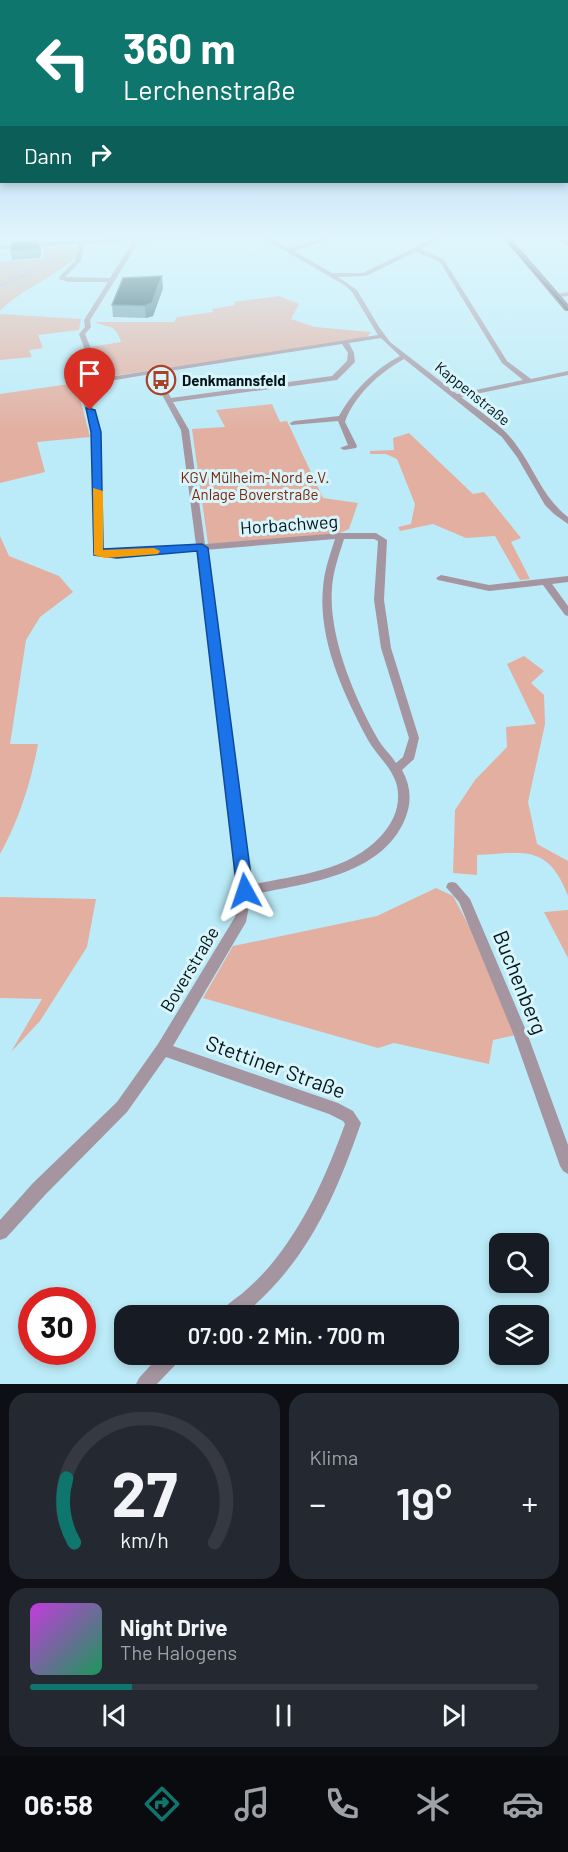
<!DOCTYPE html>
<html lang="de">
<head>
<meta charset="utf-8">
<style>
  :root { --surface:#171b24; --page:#242831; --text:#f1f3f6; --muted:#9ea1a6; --line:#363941; --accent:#0f766e }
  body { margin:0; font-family:Barlow,sans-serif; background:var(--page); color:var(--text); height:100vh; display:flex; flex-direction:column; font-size:22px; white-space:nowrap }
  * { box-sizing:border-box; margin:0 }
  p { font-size:20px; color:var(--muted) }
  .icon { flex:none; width:33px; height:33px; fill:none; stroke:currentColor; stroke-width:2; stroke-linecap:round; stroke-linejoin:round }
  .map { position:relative; height:1384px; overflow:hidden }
  .details { display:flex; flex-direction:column; gap:9px; padding:9px; background:#0d0f14; flex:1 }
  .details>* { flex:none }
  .banner { position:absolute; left:0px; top:0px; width:568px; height:183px; box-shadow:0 3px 9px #0003; background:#0f766e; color:#fff; overflow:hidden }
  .controls { position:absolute; left:489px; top:1233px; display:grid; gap:12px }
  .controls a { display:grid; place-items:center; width:60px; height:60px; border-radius:12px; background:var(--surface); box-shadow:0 3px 9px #0003; font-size:30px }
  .speed { position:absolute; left:18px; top:1287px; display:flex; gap:12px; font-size:30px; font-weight:700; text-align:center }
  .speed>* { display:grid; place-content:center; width:78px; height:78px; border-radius:50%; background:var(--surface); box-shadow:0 3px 9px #0003; line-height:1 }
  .speed .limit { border:9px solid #d22; background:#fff; color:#111 }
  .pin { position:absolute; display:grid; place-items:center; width:51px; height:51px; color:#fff; margin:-62px -26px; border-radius:50% 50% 50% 0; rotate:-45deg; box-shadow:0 0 6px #0007 }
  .pin .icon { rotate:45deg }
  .me { position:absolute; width:66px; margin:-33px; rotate:355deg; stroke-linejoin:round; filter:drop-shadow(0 0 4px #0008) }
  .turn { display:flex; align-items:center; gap:21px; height:126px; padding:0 24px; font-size:27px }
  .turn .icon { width:78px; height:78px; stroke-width:2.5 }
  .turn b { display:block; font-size:42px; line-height:51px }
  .then { display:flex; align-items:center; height:57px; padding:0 24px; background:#0003; gap:12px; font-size:22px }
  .big { font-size:45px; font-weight:600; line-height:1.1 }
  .details .tile { flex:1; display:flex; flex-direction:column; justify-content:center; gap:9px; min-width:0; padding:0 21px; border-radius:18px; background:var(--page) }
  .details .dial { align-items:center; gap:0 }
  .dial svg { height:156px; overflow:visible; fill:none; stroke:var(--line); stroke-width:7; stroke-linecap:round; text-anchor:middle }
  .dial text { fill:var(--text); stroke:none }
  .song { display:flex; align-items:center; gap:18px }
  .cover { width:72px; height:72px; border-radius:9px; background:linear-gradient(135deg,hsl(290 70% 55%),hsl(150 70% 35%)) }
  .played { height:6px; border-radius:3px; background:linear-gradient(90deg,var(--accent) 20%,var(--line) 20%) }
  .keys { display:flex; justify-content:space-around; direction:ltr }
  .heat { display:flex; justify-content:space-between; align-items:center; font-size:33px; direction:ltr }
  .details .tiles { flex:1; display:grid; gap:9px; grid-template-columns:1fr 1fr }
  .tile:last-child { grid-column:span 2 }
  .trip { position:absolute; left:114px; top:1305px; width:345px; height:60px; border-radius:18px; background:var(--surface); box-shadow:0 3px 9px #0003; font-weight:600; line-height:60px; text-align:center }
  .dock { display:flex; height:96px; justify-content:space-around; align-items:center; background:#090b0e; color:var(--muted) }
  .dock .icon { width:42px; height:42px }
  .dock .on { color:var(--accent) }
  .dock b { font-size:27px; color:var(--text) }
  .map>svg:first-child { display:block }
  .green { fill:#e2afa0 }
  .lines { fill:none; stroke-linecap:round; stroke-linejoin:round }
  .stream { stroke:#a2aef1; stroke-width:1.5 }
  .minor { fill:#a495a0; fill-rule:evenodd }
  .major { fill:#705669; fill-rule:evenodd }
  .tram { stroke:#263d43; stroke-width:1.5 }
  .wall { fill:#62929e }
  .shaded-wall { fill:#3e6e7a }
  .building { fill:#083944; stroke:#3e6e7a; stroke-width:1.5 }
  .route { fill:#1a73e8; stroke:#114b97; stroke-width:1.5 }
  .slow { fill:#f59e0b }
  .labels { text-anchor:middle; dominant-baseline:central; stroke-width:6; stroke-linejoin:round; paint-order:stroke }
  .far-poi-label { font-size:15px; font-weight:bold; fill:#04161a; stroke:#d8f5fc; text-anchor:start }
  .far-street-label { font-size:15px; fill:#04161a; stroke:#d8f5fc }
  .far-park-label { font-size:15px; fill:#7d2509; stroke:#d8f5fc }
  .street-label { font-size:18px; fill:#04161a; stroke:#d8f5fc }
  .near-street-label { font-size:21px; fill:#04161a; stroke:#d8f5fc }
</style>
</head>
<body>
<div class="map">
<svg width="568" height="1384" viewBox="0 0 568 1384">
  <rect width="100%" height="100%" fill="#bbebf8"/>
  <!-- green -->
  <g class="green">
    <path d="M68 247 75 248 76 256C54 279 22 288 0 311V262L43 259 44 249Z"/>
    <path d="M279 296 299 304 291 319 315 327 371 332 367 337 347 341 106 377 102 375 90 347 121 342C115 322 108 329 95 322H174L177 317 213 312 212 309 235 305 234 302Z"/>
    <polygon points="0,314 81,319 79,330 38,335 43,348 29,350 32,357 0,360"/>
    <polygon points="76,383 90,437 37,442 45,472 0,483 0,394"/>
    <polygon points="272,404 280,422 287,421 323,498 358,503 349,529 338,534 208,544 192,429 225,427 216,410"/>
    <polygon points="409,433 473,494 484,492 521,538 511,542 530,579 520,580 495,536 466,538 433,524 400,531 398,527 411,524 415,504 397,459 386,454 370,454 370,451 394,450 393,438"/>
    <path d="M0 536 9 556 59 576 73 592 40 617 26 640 10 744H38C31 782 19 820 0 854Z"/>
    <path d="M524 656 544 671 531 683 544 695 545 724 528 802 537 844 568 861V896C548 843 524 853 477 855V875L453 873 455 810 475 780 507 747 506 727 536 724 507 664Z"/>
    <polygon points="436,888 453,896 475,937 516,1035 493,1040 489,1064 394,1043 378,1048 203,998 233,946 377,916"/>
    <polygon points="0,897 96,899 87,947 40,1021 11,1052 42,999 0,998"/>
    <polygon points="568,910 568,958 544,912"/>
  </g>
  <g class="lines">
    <!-- stream -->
    <g class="stream">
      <polyline points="25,273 32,267"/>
      <polyline points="0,286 25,275"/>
    </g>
    <!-- minor -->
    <g class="minor">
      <path d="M121 238H206L203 240 136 241 135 248 90 320 91 327 85 334 103 378 378 335 352 292 346 286 263 238H270L289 249 323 238H332L294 251 332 273H363L434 238H442L421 249 444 260 507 361 531 379 568 371V375L461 397C480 412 504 426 517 446 535 470 543 498 568 517V524L554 514 545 505 517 457 502 437 404 359C381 371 353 397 345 422L357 446 356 448 344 450 340 448 348 445 338 421 291 425 290 423 294 421 339 416C352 392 376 368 400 356L381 338 349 343 354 353 355 362 337 380 173 402 189 430 205 544 340 533H376L387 540 384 600 391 648 419 738 414 759 402 770C411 786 412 802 405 819 381 877 304 883 251 895L246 922 173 1046 338 1103 353 1111 361 1123C335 1198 306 1264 242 1316H220C224 1304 238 1298 246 1290 254 1283 262 1275 269 1267 305 1224 326 1176 345 1124L343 1121 329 1114 166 1057 127 1112 45 1195 6 1238 0 1240V1220L33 1183 117 1102 158 1044 235 917 239 891 238 873 197 550C176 552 108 562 93 552L92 429 78 387 86 380 96 379 79 334 85 327 84 320 108 282H68L59 279V277L75 261 78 244 0 249V245ZM131 241 129 248 110 278 65 277 81 261 84 244ZM416 252 440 262 502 363 523 380 457 394 390 342 379 327 357 290 338 277 366 276ZM342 344 348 353 347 361 332 376 171 398 157 373ZM151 374 181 430 196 545 117 551 102 550 100 429 86 388 91 384ZM335 539C330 555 324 571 323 588 318 640 344 695 368 740 376 755 393 768 397 786 401 805 394 822 381 836 348 872 296 875 251 885L205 550ZM344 539H374L378 541 374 600 381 648 409 738 403 757 396 763C391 755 384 749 379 741 355 700 328 636 332 588 333 571 339 555 344 539Z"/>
      <polygon points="554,238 561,238 568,242 568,246"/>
      <polygon points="568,292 568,296 556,297 553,295"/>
      <polygon points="441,575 489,585 568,576 568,582 552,584 568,606 568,616 565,615 543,585 489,591 438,580 436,578"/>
      <polygon points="452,882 456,883 470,899 527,1033 568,1145 568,1174 563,1171 560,1166 513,1033 459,902 446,887 448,883"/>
      <polygon points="161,1354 183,1354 180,1360 157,1384 136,1384 139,1378"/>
    </g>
    <!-- major -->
    <polygon class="major" points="503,238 511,238 568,304 568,311 565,311"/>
    <!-- tram -->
    <polyline class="tram" points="505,238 568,310"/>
  </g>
  <!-- wall -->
  <g class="wall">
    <polygon points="41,249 40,258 12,260 11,251"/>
    <polygon points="163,288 153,316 146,318 113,317 112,305"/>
  </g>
  <!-- shaded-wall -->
  <g class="shaded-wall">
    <polygon points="39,241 41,249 40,258 39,249"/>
    <polygon points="162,276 163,288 153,316 146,318 145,306"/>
  </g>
  <!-- building -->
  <g class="building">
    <polygon points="39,241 39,249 11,251 12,242"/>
    <polygon points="162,276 152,303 145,306 112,305 123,278"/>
  </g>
  <!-- sky -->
  <linearGradient id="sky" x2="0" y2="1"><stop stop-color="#8cb2ec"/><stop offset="0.55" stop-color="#e0f6fc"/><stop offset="1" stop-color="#e0f6fc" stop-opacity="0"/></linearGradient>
  <rect width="568" height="432" fill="url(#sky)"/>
  <!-- route -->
  <polygon class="route" points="86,408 95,410 101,432 103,549 202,544 208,548 253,891 251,896 239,896 237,891 197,551 117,558 94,555 91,432"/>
  <!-- slow -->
  <polygon class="slow" points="93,488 103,491 103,550 154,548 160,551 158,554 105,558 94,555"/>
  <!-- icons -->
  <defs>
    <g id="bus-ring" transform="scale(1.5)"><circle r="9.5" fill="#d8f5fc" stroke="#ab4225" stroke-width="1.5"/><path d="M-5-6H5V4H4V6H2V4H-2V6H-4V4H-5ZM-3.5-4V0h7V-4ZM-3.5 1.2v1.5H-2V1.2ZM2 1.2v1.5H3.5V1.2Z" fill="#ab4225"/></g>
  </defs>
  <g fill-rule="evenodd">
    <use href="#bus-ring" x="161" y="380"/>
  </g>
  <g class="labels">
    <!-- far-poi labels -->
    <g class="far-poi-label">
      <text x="182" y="380">Denkmannsfeld</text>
    </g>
    <!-- far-street labels -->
    <g class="far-street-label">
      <text transform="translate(473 393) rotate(39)">Kappenstraße</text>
    </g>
    <!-- far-park labels -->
    <g class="far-park-label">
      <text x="255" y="477">KGV Mülheim-Nord e.V.<tspan x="255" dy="17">Anlage Boverstraße</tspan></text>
    </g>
    <!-- street labels -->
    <g class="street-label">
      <text transform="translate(289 524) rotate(-4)">Horbachweg</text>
      <text transform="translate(189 969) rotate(-59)">Boverstraße</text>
    </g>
    <!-- near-street labels -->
    <g class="near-street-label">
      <text transform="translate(521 982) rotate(68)">Buchenberg</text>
      <text transform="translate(276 1066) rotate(20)">Stettiner Straße</text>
    </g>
  </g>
</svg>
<div class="controls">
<a><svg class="icon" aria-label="search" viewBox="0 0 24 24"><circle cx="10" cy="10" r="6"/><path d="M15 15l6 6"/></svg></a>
<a><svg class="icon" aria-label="layers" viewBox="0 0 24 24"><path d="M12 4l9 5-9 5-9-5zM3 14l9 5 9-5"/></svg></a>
</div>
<div class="speed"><div class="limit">30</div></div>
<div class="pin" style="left:90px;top:410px;background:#d93025"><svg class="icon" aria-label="arrive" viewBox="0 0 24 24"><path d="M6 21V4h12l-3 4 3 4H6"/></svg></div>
<svg class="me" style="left:245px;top:891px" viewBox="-20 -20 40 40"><path d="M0-17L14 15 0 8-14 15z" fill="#1a73e8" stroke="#fff" stroke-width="4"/></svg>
<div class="trip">07:00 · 2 Min. · 700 m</div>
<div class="banner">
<div class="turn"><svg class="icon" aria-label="left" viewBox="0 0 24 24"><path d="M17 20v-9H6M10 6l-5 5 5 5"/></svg><div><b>360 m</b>Lerchenstraße</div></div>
<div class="then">Dann<svg class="icon" aria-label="right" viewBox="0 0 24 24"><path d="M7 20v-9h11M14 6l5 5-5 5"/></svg></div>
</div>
</div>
<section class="details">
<div class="tiles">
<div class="tile dial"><svg viewBox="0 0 100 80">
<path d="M14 69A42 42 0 1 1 86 69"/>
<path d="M14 69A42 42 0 0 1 10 36" stroke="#0f766e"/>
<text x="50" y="56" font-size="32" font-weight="700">27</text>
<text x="50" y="72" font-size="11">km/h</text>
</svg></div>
<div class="tile"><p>Klima</p>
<div class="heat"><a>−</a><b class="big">19°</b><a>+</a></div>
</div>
<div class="tile">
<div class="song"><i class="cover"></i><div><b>Night Drive</b><p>The Halogens</p></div></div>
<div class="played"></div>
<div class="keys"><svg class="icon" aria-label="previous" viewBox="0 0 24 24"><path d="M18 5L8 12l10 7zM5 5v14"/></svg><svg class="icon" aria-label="pause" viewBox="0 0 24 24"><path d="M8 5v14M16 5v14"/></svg><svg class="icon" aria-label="next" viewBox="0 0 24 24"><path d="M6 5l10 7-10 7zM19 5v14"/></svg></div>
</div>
</div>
</section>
<nav class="dock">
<b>06:58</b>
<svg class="icon on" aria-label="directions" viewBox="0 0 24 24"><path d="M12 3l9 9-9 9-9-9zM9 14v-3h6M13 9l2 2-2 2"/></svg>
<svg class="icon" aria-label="music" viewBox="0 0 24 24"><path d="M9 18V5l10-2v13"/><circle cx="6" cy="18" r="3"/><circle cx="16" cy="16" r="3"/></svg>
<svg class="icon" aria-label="phone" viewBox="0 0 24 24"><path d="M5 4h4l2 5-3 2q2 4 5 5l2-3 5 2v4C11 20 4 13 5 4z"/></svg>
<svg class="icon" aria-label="climate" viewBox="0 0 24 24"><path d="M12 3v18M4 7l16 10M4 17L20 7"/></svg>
<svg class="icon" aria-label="car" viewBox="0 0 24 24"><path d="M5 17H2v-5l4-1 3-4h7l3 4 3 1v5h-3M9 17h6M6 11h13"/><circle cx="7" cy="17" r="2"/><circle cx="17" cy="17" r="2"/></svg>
</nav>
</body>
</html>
